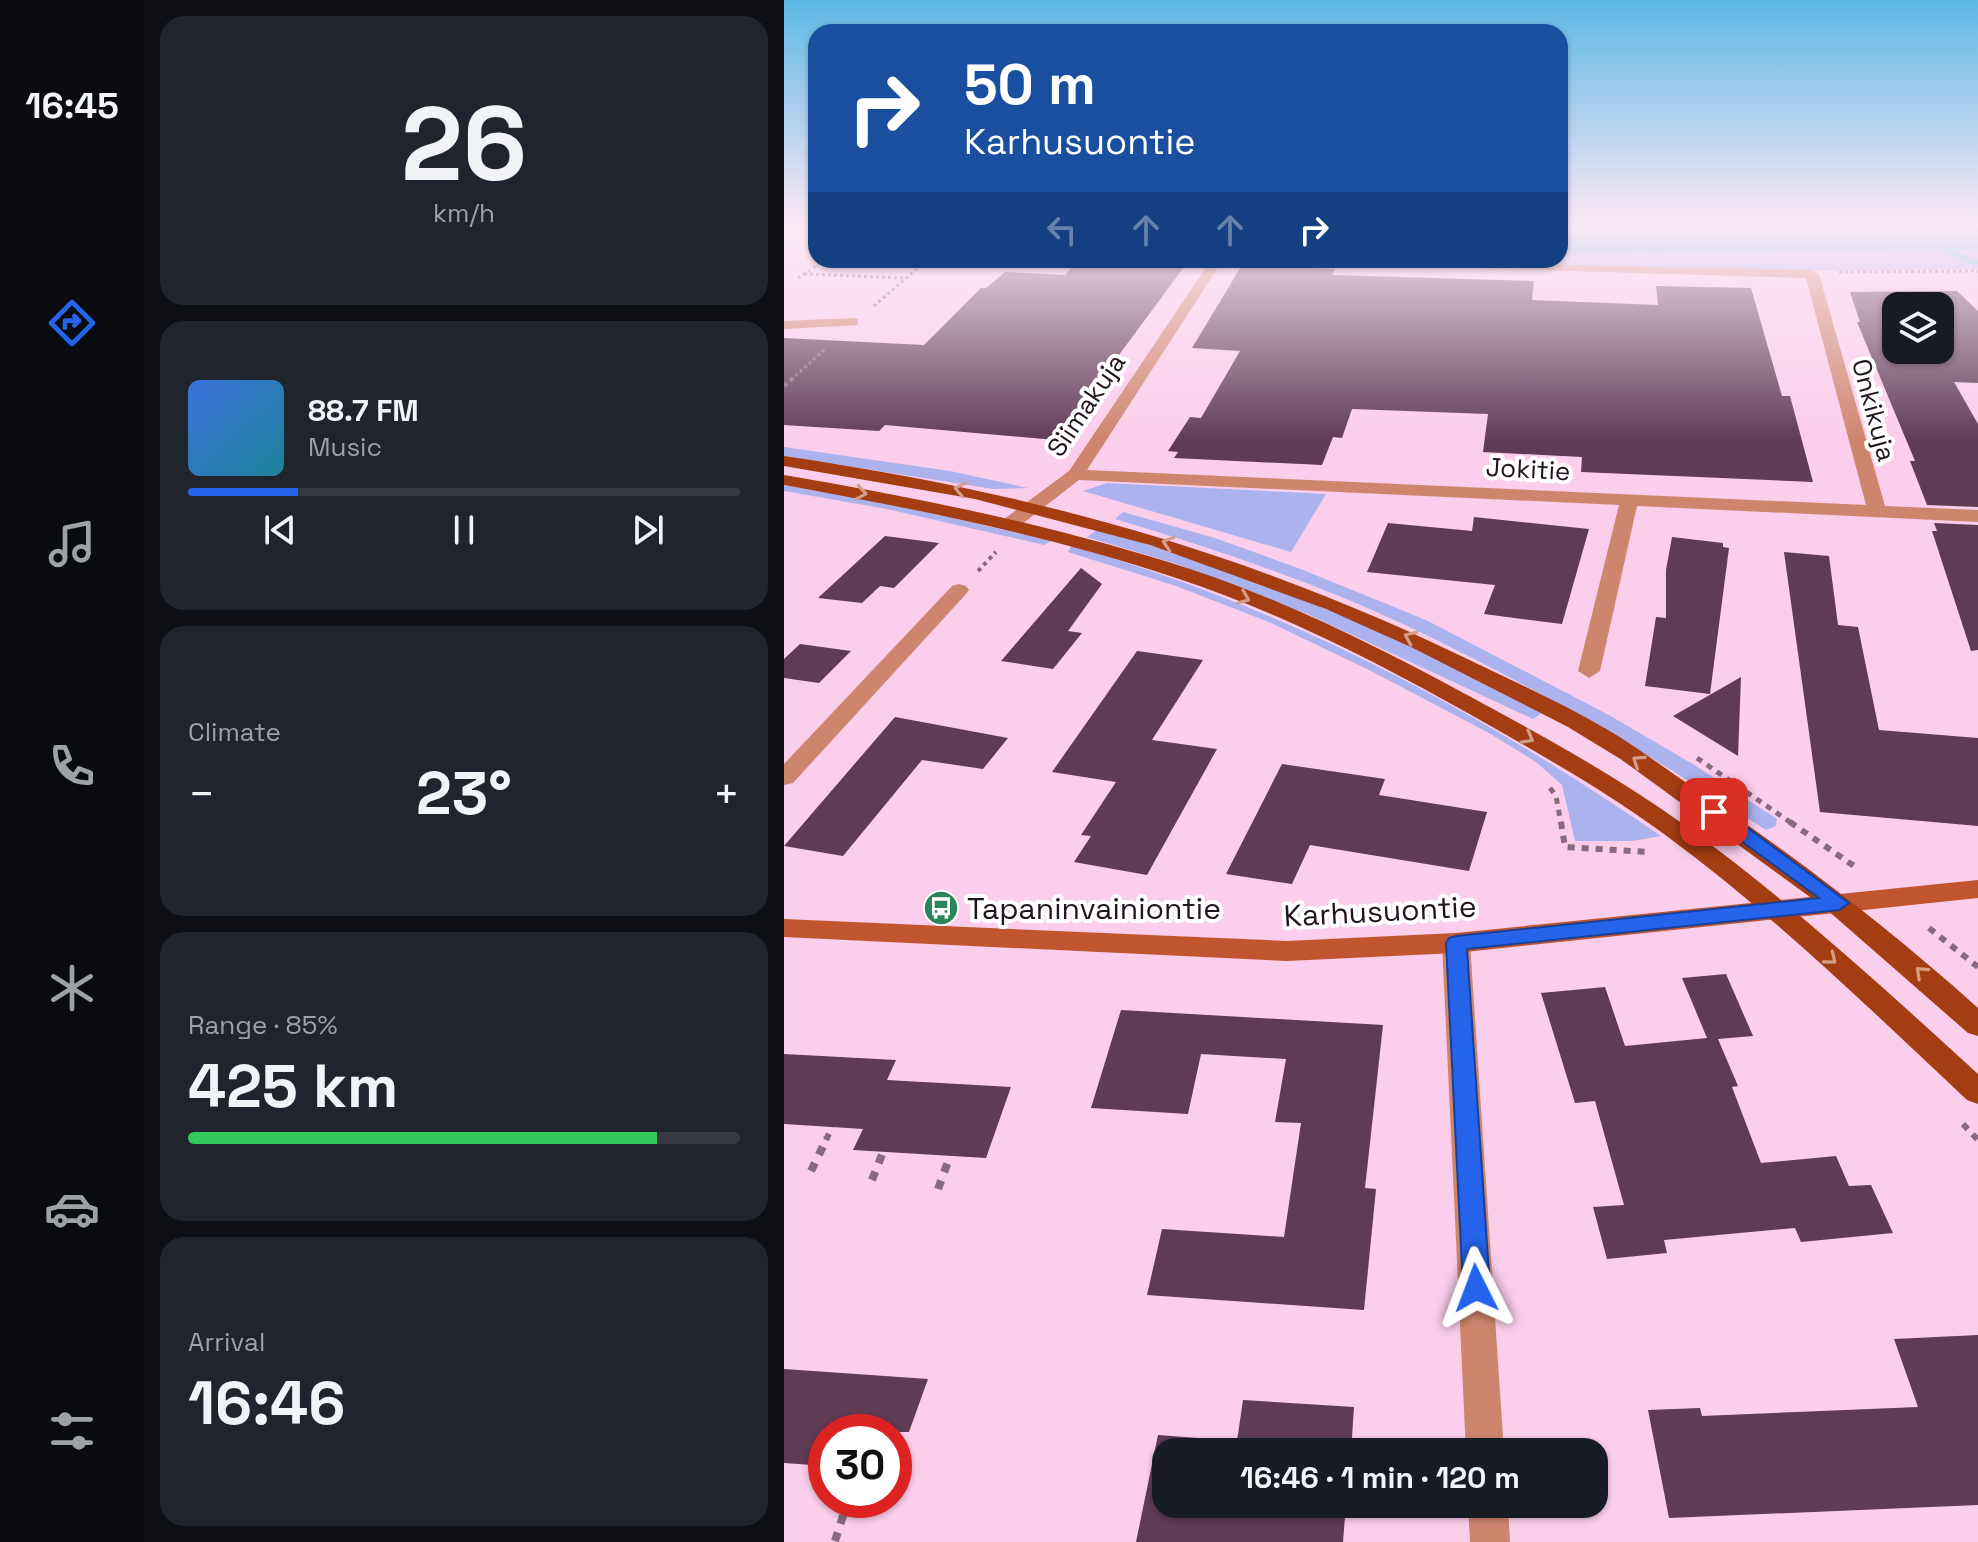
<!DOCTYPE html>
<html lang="en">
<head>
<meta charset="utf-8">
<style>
  :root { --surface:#171b24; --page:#20242c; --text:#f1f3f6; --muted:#9ea1a6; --line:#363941; --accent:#2563eb }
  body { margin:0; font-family:"Space Grotesk",sans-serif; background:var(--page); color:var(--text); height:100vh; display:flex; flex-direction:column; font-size:30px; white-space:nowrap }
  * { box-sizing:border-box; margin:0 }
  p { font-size:26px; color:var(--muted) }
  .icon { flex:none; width:44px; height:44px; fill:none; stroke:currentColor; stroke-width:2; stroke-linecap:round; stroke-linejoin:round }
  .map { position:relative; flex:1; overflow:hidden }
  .sheet { display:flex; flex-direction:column; gap:16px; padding:16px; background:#0d0f14; width:640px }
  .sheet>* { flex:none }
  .banner { position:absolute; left:24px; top:24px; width:760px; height:244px; border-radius:24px; box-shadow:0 2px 6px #0004; background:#1a4fa0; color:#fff; overflow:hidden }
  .buttons { position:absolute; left:1098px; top:292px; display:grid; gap:16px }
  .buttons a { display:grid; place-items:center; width:72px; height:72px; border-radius:16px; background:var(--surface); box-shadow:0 2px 6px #0004; font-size:40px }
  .speed { position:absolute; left:24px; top:1414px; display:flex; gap:16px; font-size:40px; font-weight:700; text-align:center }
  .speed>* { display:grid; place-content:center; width:104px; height:104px; border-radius:50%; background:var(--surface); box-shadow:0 2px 6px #0004; line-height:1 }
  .speed .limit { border:12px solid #d22; background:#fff; color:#111 }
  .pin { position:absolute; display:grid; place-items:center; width:68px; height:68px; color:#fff; margin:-34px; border-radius:16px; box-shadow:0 4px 12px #0006 }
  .me { position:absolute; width:88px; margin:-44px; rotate:357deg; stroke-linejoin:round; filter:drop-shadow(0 0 6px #0008) }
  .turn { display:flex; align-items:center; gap:28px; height:168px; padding:0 24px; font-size:36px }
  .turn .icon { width:104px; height:104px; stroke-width:2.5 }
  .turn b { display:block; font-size:56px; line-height:68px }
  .lanes { display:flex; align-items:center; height:76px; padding:0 24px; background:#0003; justify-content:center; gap:40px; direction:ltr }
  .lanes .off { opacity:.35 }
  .big { font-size:60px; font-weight:600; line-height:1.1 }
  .sheet .card { flex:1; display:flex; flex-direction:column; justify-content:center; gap:12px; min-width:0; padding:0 28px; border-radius:24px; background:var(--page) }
  .sheet .dial { align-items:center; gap:0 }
  .dial b { font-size:104px; line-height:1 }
  .song { display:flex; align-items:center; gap:24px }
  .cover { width:96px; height:96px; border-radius:12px; background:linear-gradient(135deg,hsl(220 70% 55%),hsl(190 70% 35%)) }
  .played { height:8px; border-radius:4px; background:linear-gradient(90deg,var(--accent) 20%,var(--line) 20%) }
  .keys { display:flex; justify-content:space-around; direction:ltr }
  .heat { display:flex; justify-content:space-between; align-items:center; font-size:44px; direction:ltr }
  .charge { height:12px; border-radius:6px; background:linear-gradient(90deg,#34c759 85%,var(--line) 0) }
  .trip { position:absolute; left:368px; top:1438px; width:456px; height:80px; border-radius:24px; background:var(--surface); box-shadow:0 2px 6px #0004; font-weight:600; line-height:80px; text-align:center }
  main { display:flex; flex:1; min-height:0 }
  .dock { display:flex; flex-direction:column; width:144px; justify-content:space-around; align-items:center; background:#090b0e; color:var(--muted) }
  .dock .icon { width:56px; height:56px }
  .dock .selected { color:var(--accent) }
  .dock b { font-size:36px; color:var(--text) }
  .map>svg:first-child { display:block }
  .green { fill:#acb2ee }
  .water { fill:#2dbde0 }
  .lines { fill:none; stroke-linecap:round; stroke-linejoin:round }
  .stream { fill:#2dbde0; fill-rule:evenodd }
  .building { fill:#5f3b54; fill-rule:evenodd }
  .path-far4 { stroke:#876a7d; stroke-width:3; stroke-dasharray:3 3; stroke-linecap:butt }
  .path-far3 { stroke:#876a7d; stroke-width:4; stroke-dasharray:4 4; stroke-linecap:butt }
  .path-far2 { stroke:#876a7d; stroke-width:5; stroke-dasharray:6 6; stroke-linecap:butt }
  .path-far1 { stroke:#876a7d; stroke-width:6; stroke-dasharray:7 7; stroke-linecap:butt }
  .path { stroke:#876a7d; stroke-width:8; stroke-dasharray:9 9; stroke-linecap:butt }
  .street { fill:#ce856d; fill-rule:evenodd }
  .secondary { fill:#c0552f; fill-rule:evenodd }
  .primary { fill:#a53d13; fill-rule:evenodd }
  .oneway { stroke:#d29e89 }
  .route { fill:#2563eb; stroke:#184099; stroke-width:2 }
  .labels { text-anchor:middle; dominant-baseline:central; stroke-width:8; stroke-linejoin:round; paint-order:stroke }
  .far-street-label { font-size:26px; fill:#23131e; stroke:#fff }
  .poi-label { font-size:30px; fill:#23131e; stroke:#fff; text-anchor:start }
  .street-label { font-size:30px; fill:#23131e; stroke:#fff }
</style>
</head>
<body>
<main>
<nav class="dock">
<b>16:45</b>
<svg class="icon selected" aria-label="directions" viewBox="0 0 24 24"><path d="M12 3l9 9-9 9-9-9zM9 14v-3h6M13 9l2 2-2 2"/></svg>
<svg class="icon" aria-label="music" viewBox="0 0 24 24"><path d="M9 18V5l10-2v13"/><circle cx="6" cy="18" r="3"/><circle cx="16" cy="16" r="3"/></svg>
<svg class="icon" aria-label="phone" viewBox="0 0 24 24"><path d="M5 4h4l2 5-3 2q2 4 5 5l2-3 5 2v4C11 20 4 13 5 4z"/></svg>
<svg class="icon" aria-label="climate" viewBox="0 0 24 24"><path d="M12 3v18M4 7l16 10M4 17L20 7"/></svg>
<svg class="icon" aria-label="car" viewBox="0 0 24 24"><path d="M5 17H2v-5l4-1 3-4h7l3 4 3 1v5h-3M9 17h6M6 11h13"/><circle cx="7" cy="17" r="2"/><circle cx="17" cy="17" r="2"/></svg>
<svg class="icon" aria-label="filters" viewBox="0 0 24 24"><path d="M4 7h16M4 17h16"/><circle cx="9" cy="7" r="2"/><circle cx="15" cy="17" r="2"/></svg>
</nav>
<section class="sheet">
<div class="card dial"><b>26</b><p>km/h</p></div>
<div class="card">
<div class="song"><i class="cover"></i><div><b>88.7 FM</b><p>Music</p></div></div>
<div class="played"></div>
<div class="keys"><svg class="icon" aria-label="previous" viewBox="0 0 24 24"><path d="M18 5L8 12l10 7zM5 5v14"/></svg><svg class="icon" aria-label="pause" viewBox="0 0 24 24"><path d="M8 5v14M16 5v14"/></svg><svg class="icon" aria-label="next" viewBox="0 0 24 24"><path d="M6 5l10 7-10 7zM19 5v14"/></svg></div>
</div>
<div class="card"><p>Climate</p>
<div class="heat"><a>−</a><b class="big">23°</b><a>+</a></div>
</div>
<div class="card"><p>Range · 85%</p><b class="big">425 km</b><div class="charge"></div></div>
<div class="card"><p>Arrival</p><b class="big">16:46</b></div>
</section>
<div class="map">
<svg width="1194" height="1542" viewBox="0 0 1194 1542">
  <rect width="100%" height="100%" fill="#fbceeb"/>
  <!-- green -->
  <g class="green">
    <polygon points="1161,249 1194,250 1194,269 1025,271 597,260 776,260 776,253"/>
    <polygon points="0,447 166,471 244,488 209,489 0,456"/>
    <polygon points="323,483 542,494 507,552 299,491"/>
    <polygon points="0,485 108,504 267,541 260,545 103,509 0,491"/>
    <path d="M339 512 431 538 514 568 642 620 825 715 912 766 993 819 992 826 982 830C873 759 762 693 644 636 544 587 438 551 331 519Z"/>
    <polygon points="316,528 520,599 634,648 758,713 749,719 521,613 390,563 303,537"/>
    <path d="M287 546C502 607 695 711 877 836L848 841H791L778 785 752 762 705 733 585 670 485 622 392 586 284 552Z"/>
  </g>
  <!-- water -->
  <polygon class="water" points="776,225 1194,225 1194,250 776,253"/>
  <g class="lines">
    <!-- stream -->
    <polygon class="stream" points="1158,247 1164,247 1194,261 1194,264 1188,265 1158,251"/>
  </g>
  <!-- building -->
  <g class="building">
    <polygon points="294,260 390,260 389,262 403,263 272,440 101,425 95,431 0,425 0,338 140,345 197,288 202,288 221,272 281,275"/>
    <polygon points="458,265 551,269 548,275 750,281 748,300 874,305 872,286 967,288 998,396 1006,396 1029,482 797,472 798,457 699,452 704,414 568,409 558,438 549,437 538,465 390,458 394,452 384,451 406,417 417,418 456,351 408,348"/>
    <path d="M1173 291 1194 311V383L1170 382 1194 424V507L1143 505 1126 461H1131L1073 322H1076L1066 292ZM1112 306H1156V350H1112Z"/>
    <polygon points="690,517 805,529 778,624 700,614 711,585 583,572 604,523 688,531"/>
    <polygon points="1150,523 1194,525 1194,650 1187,651 1148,531 1153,531"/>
    <polygon points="101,536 155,543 110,588 96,586 78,603 34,598"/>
    <polygon points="888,537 939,543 939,547 945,548 926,694 861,686 872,617 882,618 882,570"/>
    <polygon points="1000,552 1045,556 1054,625 1074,627 1095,730 1194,738 1194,826 1036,812"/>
    <polygon points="297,568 318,584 284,631 298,633 269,669 217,661"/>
    <polygon points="16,644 67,651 35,683 0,678 0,659"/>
    <polygon points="353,651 419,660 368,740 433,749 363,875 290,862 307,836 297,835 332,782 268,772"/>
    <polygon points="957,677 954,756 889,716"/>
    <polygon points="111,717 224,738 199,769 138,760 59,856 0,846"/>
    <polygon points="498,764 601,779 595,795 703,812 685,871 526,845 508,884 442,874"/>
    <polygon points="942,974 969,1036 934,1039 954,1086 948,1087 977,1163 1052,1156 1065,1186 1087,1185 1109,1233 1017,1242 1011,1228 880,1240 883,1253 823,1259 809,1207 840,1205 811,1101 791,1103 757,993 821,987 841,1046 923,1038 898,978"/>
    <polygon points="337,1010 599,1025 581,1188 592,1189 580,1310 363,1295 378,1229 500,1237 517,1123 491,1122 502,1059 417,1054 404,1114 307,1108"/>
    <polygon points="0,1054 112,1060 103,1080 227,1087 202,1158 69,1150 79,1129 0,1124"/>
    <polygon points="1194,1335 1194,1505 885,1518 864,1410 916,1408 918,1416 1134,1407 1110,1339"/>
    <polygon points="0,1369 144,1379 125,1432 42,1432 42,1466 0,1463"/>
    <polygon points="459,1400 570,1407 567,1452 382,1452 382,1504 562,1504 559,1542 352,1542 374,1435 453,1441"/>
  </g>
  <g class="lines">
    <!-- path-far4 -->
    <g class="path-far4">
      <polyline points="1055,272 1194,271"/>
      <polyline points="20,274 119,278"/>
      <polyline points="14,278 41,260"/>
      <polyline points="90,306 143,260"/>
      <polyline points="7,380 41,349"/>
    </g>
    <!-- path-far3 -->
    <g class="path-far3">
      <polyline points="0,386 9,378"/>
      <polyline points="194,571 212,552"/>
    </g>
    <!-- path-far2 -->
    <g class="path-far2">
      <polyline points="913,758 1009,824"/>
      <polyline points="766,788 772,796 777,824"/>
    </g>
    <!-- path-far1 -->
    <g class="path-far1">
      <polyline points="777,822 781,847 865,852"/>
      <polyline points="1006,822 1073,868"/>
      <polyline points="1145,928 1194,967"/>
      <polyline points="1179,1124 1194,1140"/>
      <polyline points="42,1140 48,1127"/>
    </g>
    <!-- path -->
    <g class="path">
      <polyline points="27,1171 43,1138"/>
      <polyline points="88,1180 99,1152"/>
      <polyline points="154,1189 166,1156"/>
      <polyline points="51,1541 64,1500"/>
    </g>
    <!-- street -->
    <g class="street">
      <polygon points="427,260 439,260 303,470 1082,505 1022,278 549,264 543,260 1028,270 1035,274 1101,506 1194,510 1194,522 853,506 816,671 805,678 794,671 835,505 295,480 233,528 219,528 217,524 219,520 285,471"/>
      <polygon points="69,318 74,319 74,325 0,329 0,321"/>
      <polygon points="175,584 182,586 185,590 182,594 9,783 0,785 0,764 168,586"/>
      <polygon points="672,933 682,936 686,943 720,1452 682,1452 658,943 662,936"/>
      <polygon points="684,1504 724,1504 726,1542 686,1542"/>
    </g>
    <!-- secondary -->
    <polygon class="secondary" points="1194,880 1194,898 672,953 503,961 0,937 0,919 503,941 672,933"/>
    <!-- primary -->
    <g class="primary">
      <path d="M0 456C252 493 469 553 698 666 740 686 783 706 824 730 853 747 879 767 907 786 1008 854 1104 927 1194 1008V1036L1184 1033 1041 908 838 760 784 727 629 648 542 609 366 545 191 499 0 466Z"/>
      <path d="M0 475C137 498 273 526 406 569 512 604 612 656 709 709 775 745 841 782 902 826 1005 901 1100 988 1194 1074V1104L1183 1100C1086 1009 989 914 880 834 820 790 754 753 689 716 594 663 496 612 392 578 264 535 132 509 0 485Z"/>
    </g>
  </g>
  <!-- one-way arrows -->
  <defs><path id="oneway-chevron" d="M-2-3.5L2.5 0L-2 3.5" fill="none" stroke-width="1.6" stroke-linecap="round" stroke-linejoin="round" transform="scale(2)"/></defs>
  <g class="oneway">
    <use href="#oneway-chevron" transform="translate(176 489) rotate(-168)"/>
    <use href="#oneway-chevron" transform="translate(77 493) rotate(10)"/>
    <use href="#oneway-chevron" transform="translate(384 543) rotate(-163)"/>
    <use href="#oneway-chevron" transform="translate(460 598) rotate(22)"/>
    <use href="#oneway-chevron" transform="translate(626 637) rotate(-156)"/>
    <use href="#oneway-chevron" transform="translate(744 738) rotate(29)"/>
    <use href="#oneway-chevron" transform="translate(854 761) rotate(-146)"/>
    <use href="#oneway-chevron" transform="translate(1047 959) rotate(39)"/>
    <use href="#oneway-chevron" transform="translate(1137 972) rotate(-137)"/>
  </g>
  <!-- sky -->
  <linearGradient id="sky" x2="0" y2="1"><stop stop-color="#5db8e5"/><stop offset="0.51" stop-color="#fde9f6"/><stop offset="1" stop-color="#fde9f6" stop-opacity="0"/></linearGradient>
  <rect width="1194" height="441" fill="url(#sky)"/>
  <!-- route -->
  <polygon class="route" points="930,806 937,808 1065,903 1055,910 683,949 706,1288 702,1296 692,1299 683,1296 679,1288 662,943 665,938 672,936 1035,898 923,816 921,812"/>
  <!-- icons -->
  <defs>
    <g id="bus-disc" transform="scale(1.8)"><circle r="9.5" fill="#2a855b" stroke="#fff"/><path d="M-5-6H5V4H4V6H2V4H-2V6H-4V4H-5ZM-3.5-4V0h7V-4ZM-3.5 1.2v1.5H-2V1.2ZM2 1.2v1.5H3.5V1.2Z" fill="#fff"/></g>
  </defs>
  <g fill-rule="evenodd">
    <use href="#bus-disc" x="157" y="908"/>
  </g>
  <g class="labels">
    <!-- far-street labels -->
    <g class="far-street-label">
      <text transform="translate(302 405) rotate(-56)">Siimakuja</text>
      <text transform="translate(1090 410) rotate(75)">Onkikuja</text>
      <text transform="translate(744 469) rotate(3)">Jokitie</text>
    </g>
    <!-- poi labels -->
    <g class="poi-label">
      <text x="183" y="908">Tapaninvainiontie</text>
    </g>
    <!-- street labels -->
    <g class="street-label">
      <text transform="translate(596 911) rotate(-3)">Karhusuontie</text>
    </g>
  </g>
</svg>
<div class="buttons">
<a><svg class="icon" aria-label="layers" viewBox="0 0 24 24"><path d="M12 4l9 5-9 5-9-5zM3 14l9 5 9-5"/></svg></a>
</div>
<div class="speed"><div class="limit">30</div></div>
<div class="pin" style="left:930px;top:812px;background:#d93025"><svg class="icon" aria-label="arrive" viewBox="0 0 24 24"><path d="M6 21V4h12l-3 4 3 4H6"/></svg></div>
<svg class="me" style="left:692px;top:1288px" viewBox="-20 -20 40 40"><path d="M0-17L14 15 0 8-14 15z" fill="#2563eb" stroke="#fff" stroke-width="4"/></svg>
<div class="trip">16:46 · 1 min · 120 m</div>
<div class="banner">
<div class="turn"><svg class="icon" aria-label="right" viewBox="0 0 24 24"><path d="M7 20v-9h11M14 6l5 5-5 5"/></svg><div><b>50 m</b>Karhusuontie</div></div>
<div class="lanes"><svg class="icon off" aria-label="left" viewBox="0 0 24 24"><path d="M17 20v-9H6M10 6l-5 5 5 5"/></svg><svg class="icon off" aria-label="ahead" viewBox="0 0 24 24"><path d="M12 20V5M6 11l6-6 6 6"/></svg><svg class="icon off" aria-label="ahead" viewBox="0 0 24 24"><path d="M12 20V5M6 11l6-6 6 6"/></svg><svg class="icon" aria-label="right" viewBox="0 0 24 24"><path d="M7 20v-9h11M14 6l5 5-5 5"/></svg></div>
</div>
</div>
</main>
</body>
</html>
